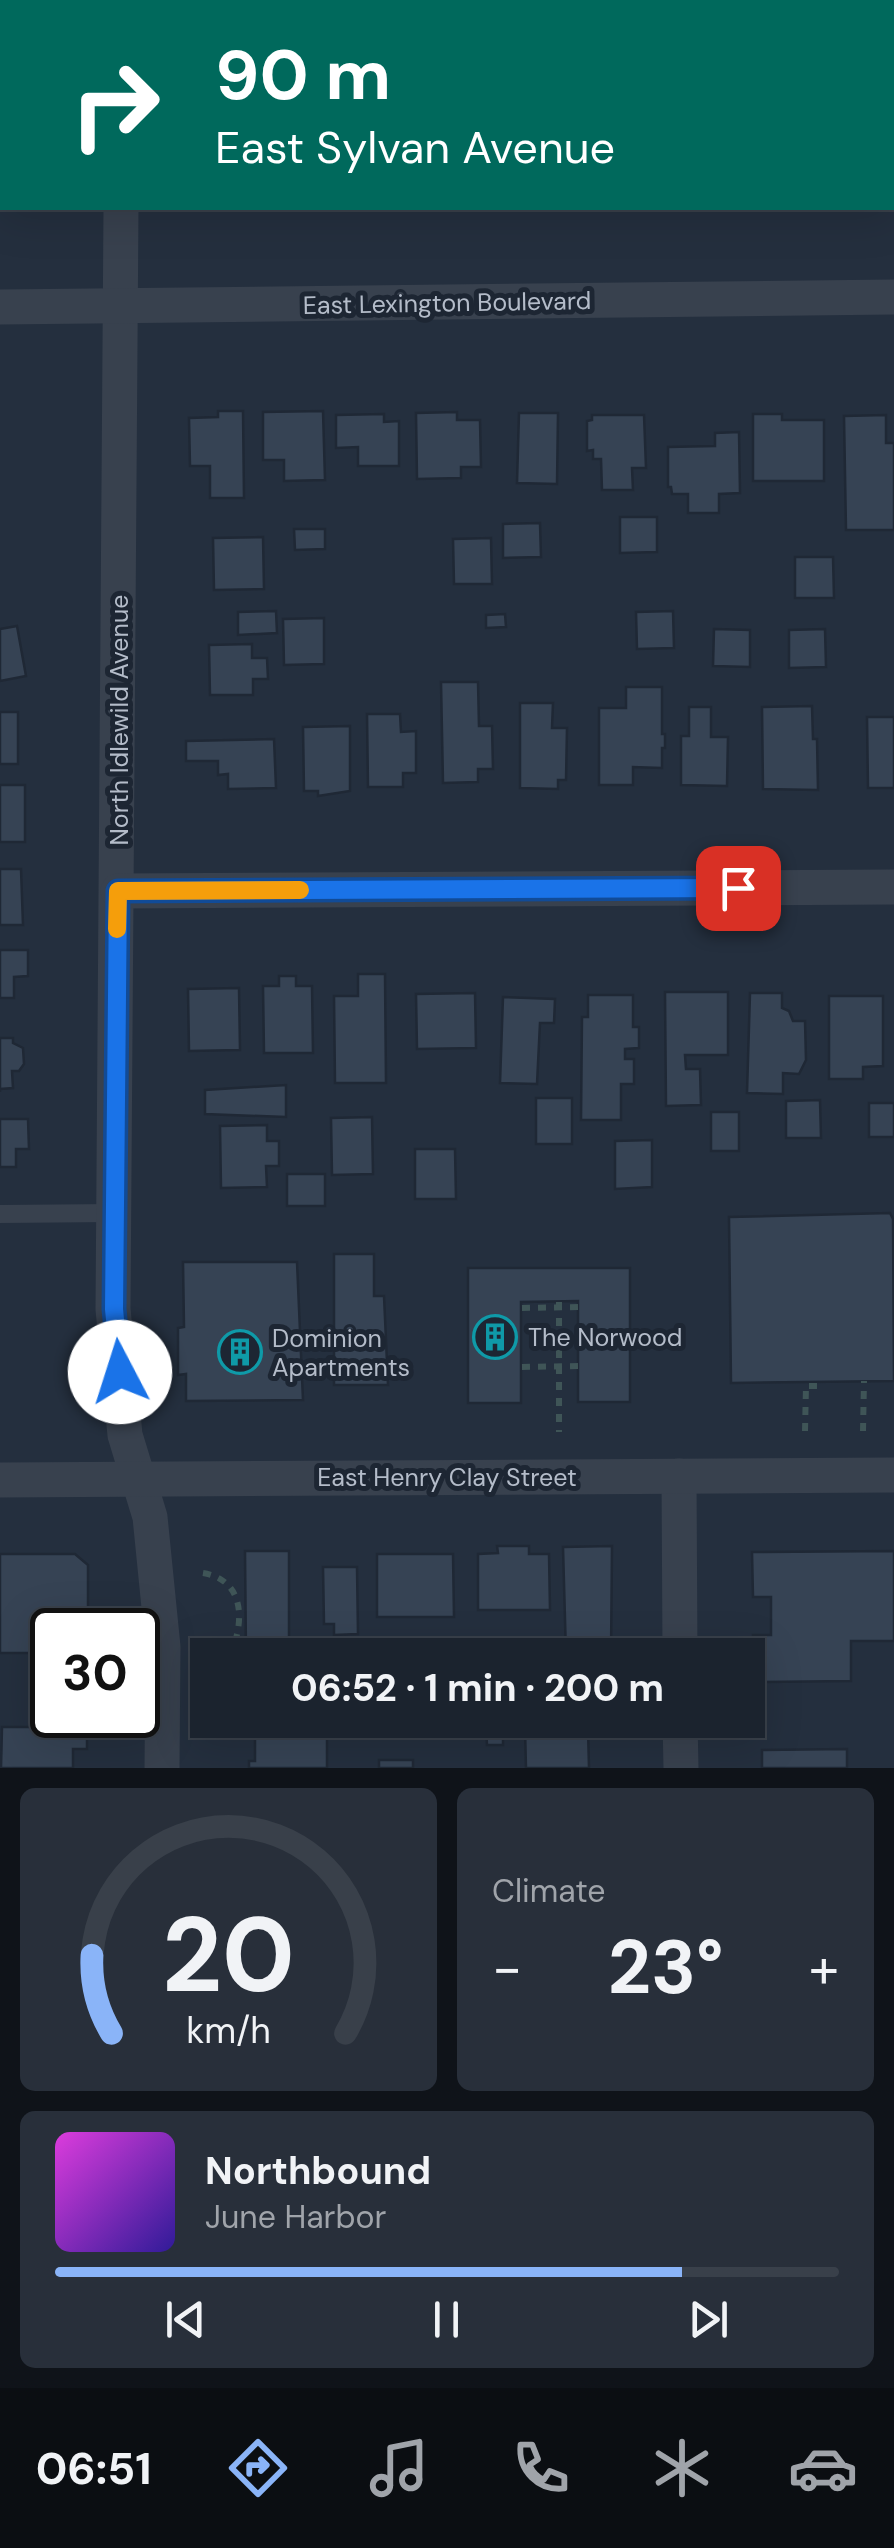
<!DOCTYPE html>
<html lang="en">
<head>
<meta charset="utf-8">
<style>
  :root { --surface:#1b232e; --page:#282f3a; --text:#f1f3f6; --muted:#a0a4aa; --line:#39404a; --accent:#8ab4f8 }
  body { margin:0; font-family:"DM Sans",sans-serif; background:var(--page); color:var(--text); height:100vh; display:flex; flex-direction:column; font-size:38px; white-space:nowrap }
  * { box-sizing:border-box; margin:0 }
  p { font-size:32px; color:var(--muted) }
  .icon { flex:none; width:55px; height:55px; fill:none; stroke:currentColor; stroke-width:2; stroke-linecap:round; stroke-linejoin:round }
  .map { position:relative; height:1768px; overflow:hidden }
  .drawer { display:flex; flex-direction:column; gap:20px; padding:20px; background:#0f1319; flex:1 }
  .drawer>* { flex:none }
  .top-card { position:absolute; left:0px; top:0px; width:895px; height:210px; box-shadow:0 10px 40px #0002,0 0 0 2px var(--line); background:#00695c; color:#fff; overflow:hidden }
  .speed { position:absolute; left:30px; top:1608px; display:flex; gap:20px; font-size:50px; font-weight:700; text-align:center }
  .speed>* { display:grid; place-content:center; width:130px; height:130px; border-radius:50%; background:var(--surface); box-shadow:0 10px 40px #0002,0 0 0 2px var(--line); line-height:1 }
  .speed .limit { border:5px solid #111; border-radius:15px; background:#fff; color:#111 }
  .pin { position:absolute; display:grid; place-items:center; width:85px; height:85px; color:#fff; margin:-42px; border-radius:20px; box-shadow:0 5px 15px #0006 }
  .me { position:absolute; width:110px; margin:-55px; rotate:355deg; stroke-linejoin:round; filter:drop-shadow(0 0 8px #0008) }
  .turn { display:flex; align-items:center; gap:35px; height:210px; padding:0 50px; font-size:45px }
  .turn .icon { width:130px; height:130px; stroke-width:2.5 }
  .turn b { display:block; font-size:70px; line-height:85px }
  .big { font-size:75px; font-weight:700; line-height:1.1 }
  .drawer .widget { flex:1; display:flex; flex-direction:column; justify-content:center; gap:15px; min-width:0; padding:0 35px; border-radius:15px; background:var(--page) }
  .drawer .dial { align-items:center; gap:0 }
  .dial svg { height:260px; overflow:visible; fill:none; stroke:var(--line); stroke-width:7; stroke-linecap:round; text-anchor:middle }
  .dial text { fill:var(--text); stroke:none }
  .song { display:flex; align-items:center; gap:30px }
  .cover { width:120px; height:120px; border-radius:15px; background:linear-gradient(135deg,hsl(300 70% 55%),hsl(250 70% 35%)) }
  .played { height:10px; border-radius:5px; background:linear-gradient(90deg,var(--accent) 80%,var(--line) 80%) }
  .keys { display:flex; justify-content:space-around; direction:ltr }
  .heat { display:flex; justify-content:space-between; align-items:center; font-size:55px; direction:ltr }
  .drawer .tiles { flex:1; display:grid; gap:20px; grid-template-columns:1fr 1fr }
  .widget:last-child { grid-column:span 2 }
  .trip { position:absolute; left:190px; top:1638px; width:575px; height:100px; border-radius:0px; background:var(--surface); box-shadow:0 10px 40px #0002,0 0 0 2px var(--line); font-weight:700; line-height:100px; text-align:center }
  .dock { display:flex; height:160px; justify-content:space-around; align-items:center; background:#0b0e12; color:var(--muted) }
  .dock .icon { width:70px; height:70px }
  .dock .selected { color:var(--accent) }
  .dock b { font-size:45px; color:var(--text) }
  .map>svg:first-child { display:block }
  .building { fill:#364354; stroke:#1f2835; stroke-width:2.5 }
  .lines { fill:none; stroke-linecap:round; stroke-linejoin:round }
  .path { stroke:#3f5557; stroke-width:6; stroke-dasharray:8 8; stroke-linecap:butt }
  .lane { stroke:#38414e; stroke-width:18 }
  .street { stroke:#38414e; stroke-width:35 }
  .secondary { stroke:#465061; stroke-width:50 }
  .route-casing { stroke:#114b97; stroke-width:25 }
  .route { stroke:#1a73e8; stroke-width:18 }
  .slow { stroke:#f59e0b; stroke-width:18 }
  .labels { text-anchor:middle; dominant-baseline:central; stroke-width:10; stroke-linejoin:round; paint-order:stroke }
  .street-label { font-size:25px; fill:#b4bcc9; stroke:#1d2633 }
  .poi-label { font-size:25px; fill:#b4bcc9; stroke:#1d2633; text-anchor:start }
</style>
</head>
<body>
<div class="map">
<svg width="894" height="1768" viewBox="0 0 894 1768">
  <rect width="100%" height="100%" fill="#242f3e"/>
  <!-- building -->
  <g class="building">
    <polygon points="218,411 243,411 244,498 210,498 210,466 190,466 189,418 218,417"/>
    <polygon points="323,411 325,480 284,481 284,460 263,460 263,412"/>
    <polygon points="457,412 457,420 480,420 481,467 461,467 461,478 417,479 416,413"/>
    <polygon points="519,413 558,413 557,484 517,483"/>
    <polygon points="384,414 384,422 399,421 399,466 358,466 358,447 336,448 336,415"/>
    <polygon points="753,414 782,414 782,420 824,420 824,481 753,481"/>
    <polygon points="592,415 644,415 646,468 632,468 633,490 602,490 601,459 593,459 593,450 587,451 587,421 592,420"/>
    <polygon points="886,415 886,443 894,443 894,530 846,530 844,416"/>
    <polygon points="739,432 740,493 719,494 719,513 688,513 688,494 672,494 671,487 668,487 668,447 715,446 715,433"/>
    <polygon points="620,517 657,517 657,552 620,553"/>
    <polygon points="540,523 541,557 503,558 503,524"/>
    <polygon points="294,529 325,529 325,549 295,550"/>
    <polygon points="263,537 264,589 214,590 213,538"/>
    <polygon points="491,538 492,584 454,584 453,539"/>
    <polygon points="795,557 833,557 834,598 795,598"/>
    <polygon points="276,611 277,633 238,635 238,612"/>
    <polygon points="673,611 674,648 637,649 636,612"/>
    <polygon points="505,614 506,627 486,628 486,615"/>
    <polygon points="324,618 324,664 284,665 283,619"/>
    <polygon points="17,626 26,676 0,681 0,629"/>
    <polygon points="714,629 750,630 750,667 713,666"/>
    <polygon points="825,629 826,667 789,668 789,630"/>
    <polygon points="252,644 252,658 267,658 268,679 253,679 253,695 210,695 209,645"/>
    <polygon points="441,682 478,682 479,726 492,726 493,769 478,769 478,782 443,783"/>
    <polygon points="626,687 662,687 662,734 665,734 665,748 662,748 662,768 633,767 633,785 599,785 599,708 626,708"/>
    <polygon points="520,703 553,703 552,728 567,728 566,780 558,780 558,789 520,788"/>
    <polygon points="812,706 813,739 817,739 818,790 763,789 762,707"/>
    <polygon points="689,707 711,707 711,737 728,737 727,786 681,785 681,736 689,736"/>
    <rect x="0" y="712" width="18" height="52"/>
    <polygon points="367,714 400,714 401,732 416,731 416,773 403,773 403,787 368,787"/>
    <polygon points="867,717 894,717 894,788 868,788"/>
    <polygon points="350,726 350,791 318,796 318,791 304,791 303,727"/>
    <polygon points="274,739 276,788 228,789 228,774 218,775 218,761 186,761 186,741"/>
    <rect x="0" y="785" width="25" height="57"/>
    <polygon points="0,869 21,869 23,925 0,925"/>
    <polygon points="0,950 28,950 28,976 14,977 14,998 0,998"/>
    <polygon points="358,974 385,974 386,1083 335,1083 334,996 358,996"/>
    <polygon points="279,976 296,976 296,986 312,986 313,1053 264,1053 263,986 279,986"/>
    <polygon points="239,988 240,1050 189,1051 188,989"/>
    <polygon points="665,992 728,992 728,1055 685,1055 686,1069 700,1069 701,1105 666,1106"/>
    <polygon points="475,993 476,1048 417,1049 416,994"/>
    <polygon points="750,993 782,993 782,1008 789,1011 793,1021 805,1021 806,1060 799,1074 783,1073 783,1094 747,1093"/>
    <polygon points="588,995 633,995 633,1027 639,1027 639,1048 625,1049 625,1059 634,1059 634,1084 621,1084 621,1120 581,1120 582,1017 588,1017"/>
    <polygon points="829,996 883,996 883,1066 863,1067 863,1079 829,1079"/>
    <polygon points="503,997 555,999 554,1023 540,1023 537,1084 500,1083"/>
    <polygon points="0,1038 13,1038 13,1043 23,1048 24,1064 19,1071 12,1071 13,1088 0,1089 0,1092"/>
    <polygon points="286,1085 286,1117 205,1114 205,1090"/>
    <rect x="536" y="1098" width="36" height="46"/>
    <polygon points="820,1100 821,1138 786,1138 786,1101"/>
    <rect x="869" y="1103" width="25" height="34"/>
    <rect x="711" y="1112" width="28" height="39"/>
    <polygon points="372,1117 373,1174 332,1175 331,1118"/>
    <polygon points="0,1119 28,1119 29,1149 16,1149 16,1167 0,1167"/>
    <polygon points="267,1125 267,1141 279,1141 279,1166 266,1166 267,1187 221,1188 220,1126"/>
    <polygon points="652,1140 652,1187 615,1189 615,1141"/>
    <polygon points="415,1149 455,1149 456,1199 415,1199"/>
    <rect x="287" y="1174" width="38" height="32"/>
    <polygon points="890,1213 893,1219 894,1381 731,1383 729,1217"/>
    <polygon points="334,1254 374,1254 374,1296 384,1296 388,1385 334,1385"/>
    <polygon points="183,1262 297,1262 303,1400 186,1401 186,1374 178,1375 178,1328 184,1327"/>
    <polygon points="468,1268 630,1268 630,1402 578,1402 578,1301 521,1302 521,1403 468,1403"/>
    <polygon points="497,1546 529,1546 529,1554 549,1554 550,1610 478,1610 478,1554 498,1553"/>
    <polygon points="612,1546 611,1655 566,1655 563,1547"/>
    <polygon points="245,1551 289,1551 289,1655 246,1655"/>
    <polygon points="894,1551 894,1641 851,1641 851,1681 753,1682 753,1635 771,1635 771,1597 753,1597 752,1552"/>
    <polygon points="0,1554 75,1554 88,1565 88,1630 52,1630 52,1653 0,1653"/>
    <polygon points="377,1554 453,1554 454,1617 377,1617"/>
    <polygon points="323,1567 357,1567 358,1634 334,1635 334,1624 324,1624"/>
    <polygon points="2,1727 74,1727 74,1730 87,1730 87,1749 73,1749 73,1768 1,1768"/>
    <polygon points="486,1727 503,1728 503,1745 487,1745"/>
    <polygon points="588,1728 589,1768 526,1768 525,1729"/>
    <polygon points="255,1732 327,1732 327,1768 249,1768 249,1761 255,1761"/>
    <polygon points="847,1749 847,1768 762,1768 762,1750"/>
    <rect x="379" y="1760" width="34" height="8"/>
  </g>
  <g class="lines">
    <!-- path -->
    <g class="path">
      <polyline points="559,1302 559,1432"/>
      <polyline points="522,1308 578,1307"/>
      <polyline points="522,1367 578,1366"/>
      <polyline points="805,1431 806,1386 818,1386 818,1382"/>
      <polyline points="863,1431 864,1381"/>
      <path d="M203 1573C245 1580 245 1622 230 1655"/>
      <polyline points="203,1674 208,1673"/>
    </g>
    <!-- lane -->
    <polyline class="lane" points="0,1214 114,1213"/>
    <!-- street -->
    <g class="street">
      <polyline points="123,2 123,0"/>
      <polyline points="121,208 113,1309 125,1435 150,1517 163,1647 162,1768"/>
      <polyline points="0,307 894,297"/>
      <polyline points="118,891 894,887"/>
      <polyline points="679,1476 680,1655"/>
      <polyline points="0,1480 894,1475"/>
      <polyline points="680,1720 681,1768"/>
    </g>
    <!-- secondary -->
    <polyline class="secondary" points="892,0 894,4"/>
  </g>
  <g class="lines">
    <!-- route casing -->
    <g class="route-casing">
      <polyline id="route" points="120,1372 114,1309 118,891 738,888"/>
    </g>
    <!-- route -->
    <use href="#route" class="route"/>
    <!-- slow -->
    <polyline class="slow" points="117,929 118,891 300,890"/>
  </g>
  <!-- icons -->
  <defs>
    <g id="building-ring" transform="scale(2.25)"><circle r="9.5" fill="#1d2633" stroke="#0f9aa8" stroke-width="1.5"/><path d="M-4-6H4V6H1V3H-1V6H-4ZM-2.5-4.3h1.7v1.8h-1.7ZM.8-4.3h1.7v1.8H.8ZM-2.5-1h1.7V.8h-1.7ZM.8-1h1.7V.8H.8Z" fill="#0f9aa8"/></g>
  </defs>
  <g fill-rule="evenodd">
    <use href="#building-ring" x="495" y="1337"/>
    <use href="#building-ring" x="240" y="1352"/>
  </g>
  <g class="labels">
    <!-- street labels -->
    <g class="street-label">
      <text transform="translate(447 303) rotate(-1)">East Lexington Boulevard</text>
      <text transform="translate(119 720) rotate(-90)">North Idlewild Avenue</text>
      <text x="447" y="1477">East Henry Clay Street</text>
    </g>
    <!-- poi labels -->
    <g class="poi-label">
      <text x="528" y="1337">The Norwood</text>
      <text x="272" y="1338">Dominion<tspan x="272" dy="29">Apartments</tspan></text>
    </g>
  </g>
</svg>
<div class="speed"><div class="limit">30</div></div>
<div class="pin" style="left:738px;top:888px;background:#d93025"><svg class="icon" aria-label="arrive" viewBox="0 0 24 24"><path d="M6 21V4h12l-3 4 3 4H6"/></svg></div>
<svg class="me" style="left:120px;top:1372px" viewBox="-20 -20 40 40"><circle r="19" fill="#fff"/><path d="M0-13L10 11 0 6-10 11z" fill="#1a73e8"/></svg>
<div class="trip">06:52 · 1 min · 200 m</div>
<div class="top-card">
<div class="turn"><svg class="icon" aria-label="right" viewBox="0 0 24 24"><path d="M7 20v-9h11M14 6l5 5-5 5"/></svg><div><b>90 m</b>East Sylvan Avenue</div></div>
</div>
</div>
<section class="drawer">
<div class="tiles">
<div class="widget dial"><svg viewBox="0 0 100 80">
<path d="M14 69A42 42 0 1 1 86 69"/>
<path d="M14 69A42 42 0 0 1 8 45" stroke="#8ab4f8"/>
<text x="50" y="56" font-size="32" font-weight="700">20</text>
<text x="50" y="72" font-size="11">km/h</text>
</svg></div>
<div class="widget"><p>Climate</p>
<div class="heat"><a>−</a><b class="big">23°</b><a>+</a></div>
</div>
<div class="widget">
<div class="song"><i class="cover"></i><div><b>Northbound</b><p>June Harbor</p></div></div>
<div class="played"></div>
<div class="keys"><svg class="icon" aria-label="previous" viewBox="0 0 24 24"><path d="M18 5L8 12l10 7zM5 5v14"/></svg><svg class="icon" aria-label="pause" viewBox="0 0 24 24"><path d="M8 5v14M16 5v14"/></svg><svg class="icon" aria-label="next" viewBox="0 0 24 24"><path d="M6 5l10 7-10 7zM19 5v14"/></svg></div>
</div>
</div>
</section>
<nav class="dock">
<b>06:51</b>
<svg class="icon selected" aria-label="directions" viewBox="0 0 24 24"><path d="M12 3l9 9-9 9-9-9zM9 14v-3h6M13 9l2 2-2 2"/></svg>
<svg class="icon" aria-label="music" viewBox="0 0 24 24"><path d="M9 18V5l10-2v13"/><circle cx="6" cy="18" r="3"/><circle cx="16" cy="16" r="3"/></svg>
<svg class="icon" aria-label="phone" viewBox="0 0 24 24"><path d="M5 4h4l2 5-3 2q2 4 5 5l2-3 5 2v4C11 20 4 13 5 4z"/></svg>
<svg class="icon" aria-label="climate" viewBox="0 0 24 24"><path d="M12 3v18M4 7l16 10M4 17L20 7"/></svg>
<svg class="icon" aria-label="car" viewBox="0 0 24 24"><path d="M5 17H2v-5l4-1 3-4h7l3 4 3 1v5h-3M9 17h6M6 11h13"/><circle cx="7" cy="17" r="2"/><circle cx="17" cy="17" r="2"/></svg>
</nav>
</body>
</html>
